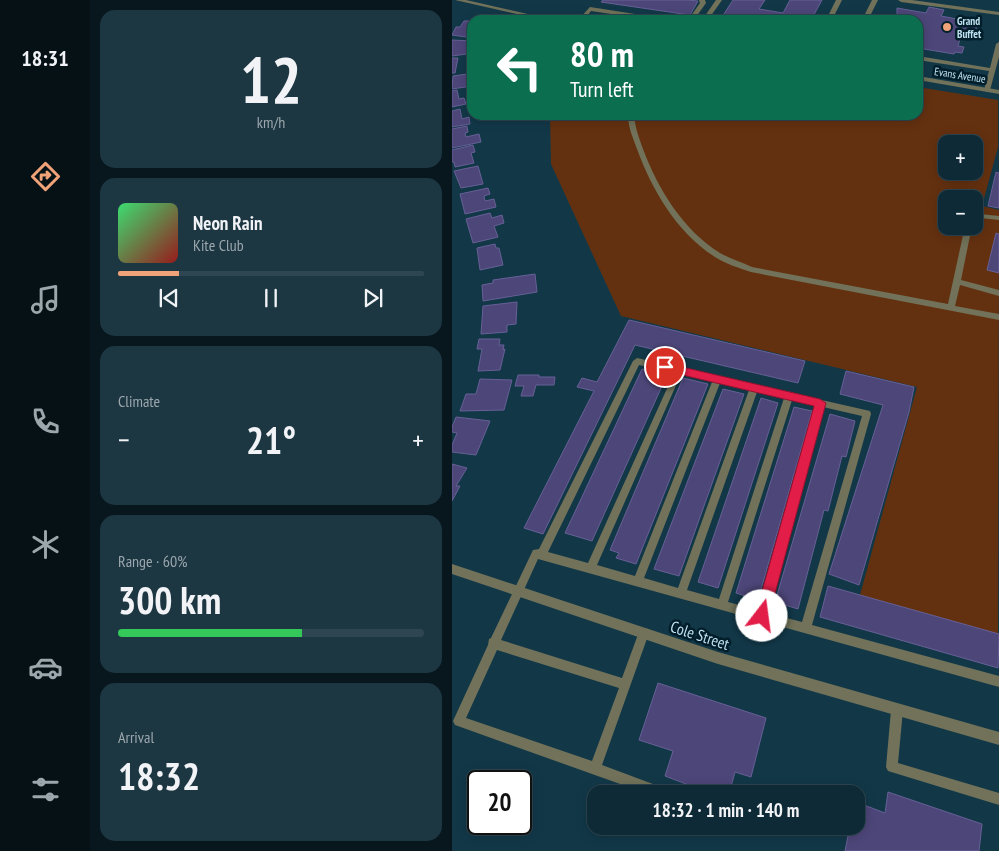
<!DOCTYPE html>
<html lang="en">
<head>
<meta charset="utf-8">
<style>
  :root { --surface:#0e2a36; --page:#1c3642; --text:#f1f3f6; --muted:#9ba7ad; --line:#2e4651; --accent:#f0a278 }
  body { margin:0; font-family:"PT Sans Narrow",sans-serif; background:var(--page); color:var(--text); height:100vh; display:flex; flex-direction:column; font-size:19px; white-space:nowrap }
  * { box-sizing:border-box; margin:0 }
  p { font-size:16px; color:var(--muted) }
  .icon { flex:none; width:28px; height:28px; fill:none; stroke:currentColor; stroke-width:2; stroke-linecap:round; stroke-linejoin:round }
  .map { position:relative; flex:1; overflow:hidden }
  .details { display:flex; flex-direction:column; gap:10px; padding:10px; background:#08171e; width:362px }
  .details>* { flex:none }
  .guide { position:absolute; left:15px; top:15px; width:456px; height:105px; border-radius:15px; box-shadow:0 2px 12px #0003,0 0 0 1px var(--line); background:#0b6e4f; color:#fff; overflow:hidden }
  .controls { position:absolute; left:486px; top:135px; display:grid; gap:10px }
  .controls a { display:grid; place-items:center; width:45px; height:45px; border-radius:10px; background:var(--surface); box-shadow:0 2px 12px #0003,0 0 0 1px var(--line); font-size:25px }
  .speed { position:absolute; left:15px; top:770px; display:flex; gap:10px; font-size:25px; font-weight:700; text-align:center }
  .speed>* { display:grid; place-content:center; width:65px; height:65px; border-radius:50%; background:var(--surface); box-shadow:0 2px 12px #0003,0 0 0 1px var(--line); line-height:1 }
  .speed .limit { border:2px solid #111; border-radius:8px; background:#fff; color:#111 }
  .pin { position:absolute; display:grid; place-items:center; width:42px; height:42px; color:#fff; margin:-21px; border:2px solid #fff; border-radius:50%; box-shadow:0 1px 5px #0007 }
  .me { position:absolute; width:55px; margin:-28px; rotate:15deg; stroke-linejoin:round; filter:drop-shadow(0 0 4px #0008) }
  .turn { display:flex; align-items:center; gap:18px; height:105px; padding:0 20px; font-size:22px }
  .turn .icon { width:65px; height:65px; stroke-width:2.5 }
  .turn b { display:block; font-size:35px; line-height:42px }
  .big { font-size:38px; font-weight:700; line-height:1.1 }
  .details .widget { flex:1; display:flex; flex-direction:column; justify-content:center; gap:8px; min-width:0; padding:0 18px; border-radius:15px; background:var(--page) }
  .details .dial { align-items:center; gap:0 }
  .dial b { font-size:65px; line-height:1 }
  .song { display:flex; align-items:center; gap:15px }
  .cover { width:60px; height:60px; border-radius:8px; background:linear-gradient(135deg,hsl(140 70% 55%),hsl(0 70% 35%)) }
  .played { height:5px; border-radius:2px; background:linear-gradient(90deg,var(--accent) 20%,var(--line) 20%) }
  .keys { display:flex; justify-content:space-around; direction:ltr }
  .heat { display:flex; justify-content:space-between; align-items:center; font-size:28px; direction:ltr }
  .charge { height:8px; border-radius:4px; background:linear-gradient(90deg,#34c759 60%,var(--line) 0) }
  .trip { position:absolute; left:135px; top:785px; width:278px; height:50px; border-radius:15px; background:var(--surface); box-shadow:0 2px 12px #0003,0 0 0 1px var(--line); font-weight:700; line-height:50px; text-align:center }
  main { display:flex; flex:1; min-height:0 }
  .menu { display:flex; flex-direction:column; width:90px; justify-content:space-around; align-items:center; background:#061116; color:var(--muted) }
  .menu .icon { width:35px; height:35px }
  .menu .on { color:var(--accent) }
  .menu b { font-size:22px; color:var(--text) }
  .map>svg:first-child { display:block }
  .green { fill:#643110; fill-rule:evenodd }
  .building { fill:#4d4679; stroke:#676096 }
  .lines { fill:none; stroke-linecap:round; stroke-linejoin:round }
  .lane { fill:#717259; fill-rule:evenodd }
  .street { fill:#717259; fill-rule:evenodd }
  .route { fill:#e11d48; stroke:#92132f }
  .poi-dot { fill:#f0a278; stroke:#011e2a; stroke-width:2 }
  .labels { text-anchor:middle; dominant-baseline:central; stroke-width:5; stroke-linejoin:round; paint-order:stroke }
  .far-poi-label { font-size:11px; font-weight:bold; fill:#bfe1f1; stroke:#011e2a; text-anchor:start }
  .far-street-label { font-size:11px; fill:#bfe1f1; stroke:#011e2a }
  .near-street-label { font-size:16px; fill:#bfe1f1; stroke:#011e2a }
</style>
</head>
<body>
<main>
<nav class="menu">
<b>18:31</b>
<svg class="icon on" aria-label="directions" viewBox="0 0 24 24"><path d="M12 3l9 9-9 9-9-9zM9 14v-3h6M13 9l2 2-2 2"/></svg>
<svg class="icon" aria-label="music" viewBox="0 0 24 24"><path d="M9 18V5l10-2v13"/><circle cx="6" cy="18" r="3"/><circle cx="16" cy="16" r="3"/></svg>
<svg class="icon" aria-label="phone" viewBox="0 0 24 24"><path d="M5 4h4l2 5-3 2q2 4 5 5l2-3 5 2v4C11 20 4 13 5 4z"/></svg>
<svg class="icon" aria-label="climate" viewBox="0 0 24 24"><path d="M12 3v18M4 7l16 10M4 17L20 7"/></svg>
<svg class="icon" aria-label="car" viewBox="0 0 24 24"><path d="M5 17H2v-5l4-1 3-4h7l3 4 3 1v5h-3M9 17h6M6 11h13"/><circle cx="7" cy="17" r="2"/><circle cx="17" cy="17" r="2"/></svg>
<svg class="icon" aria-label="filters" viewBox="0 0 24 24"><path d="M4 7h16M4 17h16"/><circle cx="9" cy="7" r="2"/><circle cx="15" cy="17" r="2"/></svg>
</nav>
<section class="details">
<div class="widget dial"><b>12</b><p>km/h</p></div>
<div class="widget">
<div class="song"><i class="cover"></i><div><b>Neon Rain</b><p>Kite Club</p></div></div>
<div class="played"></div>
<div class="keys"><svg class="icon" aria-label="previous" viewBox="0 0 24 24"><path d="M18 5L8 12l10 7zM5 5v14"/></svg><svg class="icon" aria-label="pause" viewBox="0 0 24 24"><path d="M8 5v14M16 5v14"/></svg><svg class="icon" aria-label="next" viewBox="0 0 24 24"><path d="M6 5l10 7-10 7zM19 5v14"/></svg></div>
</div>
<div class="widget"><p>Climate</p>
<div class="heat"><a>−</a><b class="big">21°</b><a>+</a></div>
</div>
<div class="widget"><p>Range · 60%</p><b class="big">300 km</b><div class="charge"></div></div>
<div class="widget"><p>Arrival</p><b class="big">18:32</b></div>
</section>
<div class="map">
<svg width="547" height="851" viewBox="0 0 547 851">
  <rect width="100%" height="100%" fill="#123848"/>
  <!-- green -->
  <path class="green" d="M466 87 546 100V147L530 206 547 210 546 634 408 595 465 387 169 316 99 164 98 115H466ZM495 144H522V171H495ZM495 199H522V226H495Z"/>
  <!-- building -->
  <g class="building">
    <polygon points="151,0 236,0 246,1 238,15 149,2"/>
    <polygon points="281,0 313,0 307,9 331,13 338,0 370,0 359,20 268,20"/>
    <polygon points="477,7 492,10 489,16 526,23 522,34 510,32 506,46 512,47 510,53 503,52 502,54 466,48 466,20 440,19 442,15 445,16 445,8 474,13"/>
    <polygon points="12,21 20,21 20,33 16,33 14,37 0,35 4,27 8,27"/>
    <polygon points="0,40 20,41 15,54 0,56"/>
    <polygon points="0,58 6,58 3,73 0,73"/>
    <polygon points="15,74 16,82 20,81 20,86 0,89 1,76"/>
    <polygon points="5,90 7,99 12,98 14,104 0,107 0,91"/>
    <polygon points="8,109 10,119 17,117 18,124 0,127 0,111"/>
    <polygon points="15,126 16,132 13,133 14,137 27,134 29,142 0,148 0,129"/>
    <polygon points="21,145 23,152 19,153 22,163 3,167 2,162 0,162 0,150"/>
    <polygon points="26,166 31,184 9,188 2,171"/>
    <polygon points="544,172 547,173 547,208 536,206"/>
    <polygon points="36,188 38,194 32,196 33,201 42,199 44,207 13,214 8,194"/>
    <polygon points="38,213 40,218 50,215 52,223 42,226 46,237 21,243 14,219"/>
    <polygon points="544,233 547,234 547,273 535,270"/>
    <polygon points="43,244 44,248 47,248 51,265 28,270 25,248"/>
    <polygon points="83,274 85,292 31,301 30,285 41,283 41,280"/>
    <polygon points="65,302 64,324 55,325 55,332 29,334 31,306"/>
    <polygon points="177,320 353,361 346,383 183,345 91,534 72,528 142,391 125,387 130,378 145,382"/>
    <polygon points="27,339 48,339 47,345 52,345 51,350 53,349 48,370 26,371 30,349 25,349"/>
    <polygon points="190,369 215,375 140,541 113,533"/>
    <polygon points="394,371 462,387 457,412 407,585 377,574 431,405 388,394"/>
    <polygon points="66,375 87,375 87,377 103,377 102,385 84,385 81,396 69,396 72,386 63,386"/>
    <polygon points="231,378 256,384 184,564 164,558 167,553 158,550"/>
    <polygon points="28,379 60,380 52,410 8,411 14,394 24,394"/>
    <polygon points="271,389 292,394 227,576 202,569"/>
    <polygon points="309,398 326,403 266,588 246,582"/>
    <polygon points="342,407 360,411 306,600 284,593"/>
    <polygon points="378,414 403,421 394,457 390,456 376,511 372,510 346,609 323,602"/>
    <polygon points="4,417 38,421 24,455 0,452 0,445 5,433 0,432 0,427"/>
    <polygon points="0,464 15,468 4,486 8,486 0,501"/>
    <polygon points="376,586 547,634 546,668 368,617"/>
    <polygon points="206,683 314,718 299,777 283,772 277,794 260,794 213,776 221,751 187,740"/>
    <polygon points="436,792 530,824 527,851 393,851 398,826 404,826 404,802 433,813"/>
  </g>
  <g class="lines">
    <!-- lane -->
    <g class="lane">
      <polygon points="247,0 253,0 254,3 242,20 236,20 248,3"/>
      <polygon points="264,0 270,0 256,20 250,20"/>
      <polygon points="384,0 390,0 380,20 374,20"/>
      <polygon points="446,0 460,0 547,12 547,15 449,2"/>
      <polygon points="138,7 209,18 212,20 199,20 139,11 132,20 126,20"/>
      <polygon points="547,42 547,57 538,90 535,92 532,90 537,71 466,60 466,56 538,68 544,44"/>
      <path d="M176 115H182C183 127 187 138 191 149 206 189 231 230 268 253 278 259 290 262 300 267L496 304 513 226H520L509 280 547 290V296L508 285 503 306 547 314V320L299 272C287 268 274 264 263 257 225 233 200 190 185 149 181 138 176 127 176 115Z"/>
      <polygon points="528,214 547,216 547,220 528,218 522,220 522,215"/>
      <path d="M185 358 418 411 419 414 360 625 547 676V687L86 559 49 640 170 678 188 629 192 628 196 629 197 633 150 765 217 790 219 794H196L3 725 1 721 36 645 37 639 39 638 81 550 87 549 181 361ZM187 365 222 373 136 563 96 552ZM229 374 260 382 183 576 145 565ZM268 383 297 390 226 588 192 578ZM305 392 332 398 267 599 235 590ZM340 400 363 405 306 610 276 602ZM371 407 410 416 350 622 316 613ZM45 650 167 688 140 761 14 718Z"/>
      <polygon points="445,704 449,706 451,710 446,763 547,793 547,805 436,771 434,767 439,710 441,706"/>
    </g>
    <!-- street -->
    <g class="street">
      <polygon points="3,0 14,0 102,20 91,20"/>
      <polygon points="420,0 426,0 416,20 410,20"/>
      <polygon points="466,76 547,90 547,94 466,80"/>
      <polygon points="0,564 266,652 547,732 547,745 266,664 0,574"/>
    </g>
  </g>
  <!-- route -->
  <polygon class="route" points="213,363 368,399 374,403 317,616 315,621 310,623 305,621 303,616 362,406 209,370 209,364"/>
  <!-- markers -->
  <circle class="poi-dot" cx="495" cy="27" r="5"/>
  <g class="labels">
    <!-- far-poi labels -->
    <g class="far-poi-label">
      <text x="505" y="21">Grand<tspan x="505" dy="13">Buffet</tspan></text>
    </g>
    <!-- far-street labels -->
    <g class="far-street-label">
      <text transform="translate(508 75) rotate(9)">Evans Avenue</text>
    </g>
    <!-- near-street labels -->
    <g class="near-street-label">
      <text transform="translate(248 635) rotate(18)">Cole Street</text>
    </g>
  </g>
</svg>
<div class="controls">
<a>+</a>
<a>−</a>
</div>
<div class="speed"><div class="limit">20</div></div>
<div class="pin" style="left:213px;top:367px;background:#d93025"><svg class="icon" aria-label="arrive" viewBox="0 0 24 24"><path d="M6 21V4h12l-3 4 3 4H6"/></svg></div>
<svg class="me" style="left:310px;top:616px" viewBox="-20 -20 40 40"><circle r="19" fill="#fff"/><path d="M0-13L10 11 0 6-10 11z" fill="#e11d48"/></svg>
<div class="trip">18:32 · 1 min · 140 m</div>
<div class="guide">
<div class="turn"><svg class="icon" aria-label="left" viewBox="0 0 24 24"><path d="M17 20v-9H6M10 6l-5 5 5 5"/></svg><div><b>80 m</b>Turn left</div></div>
</div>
</div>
</main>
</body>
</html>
